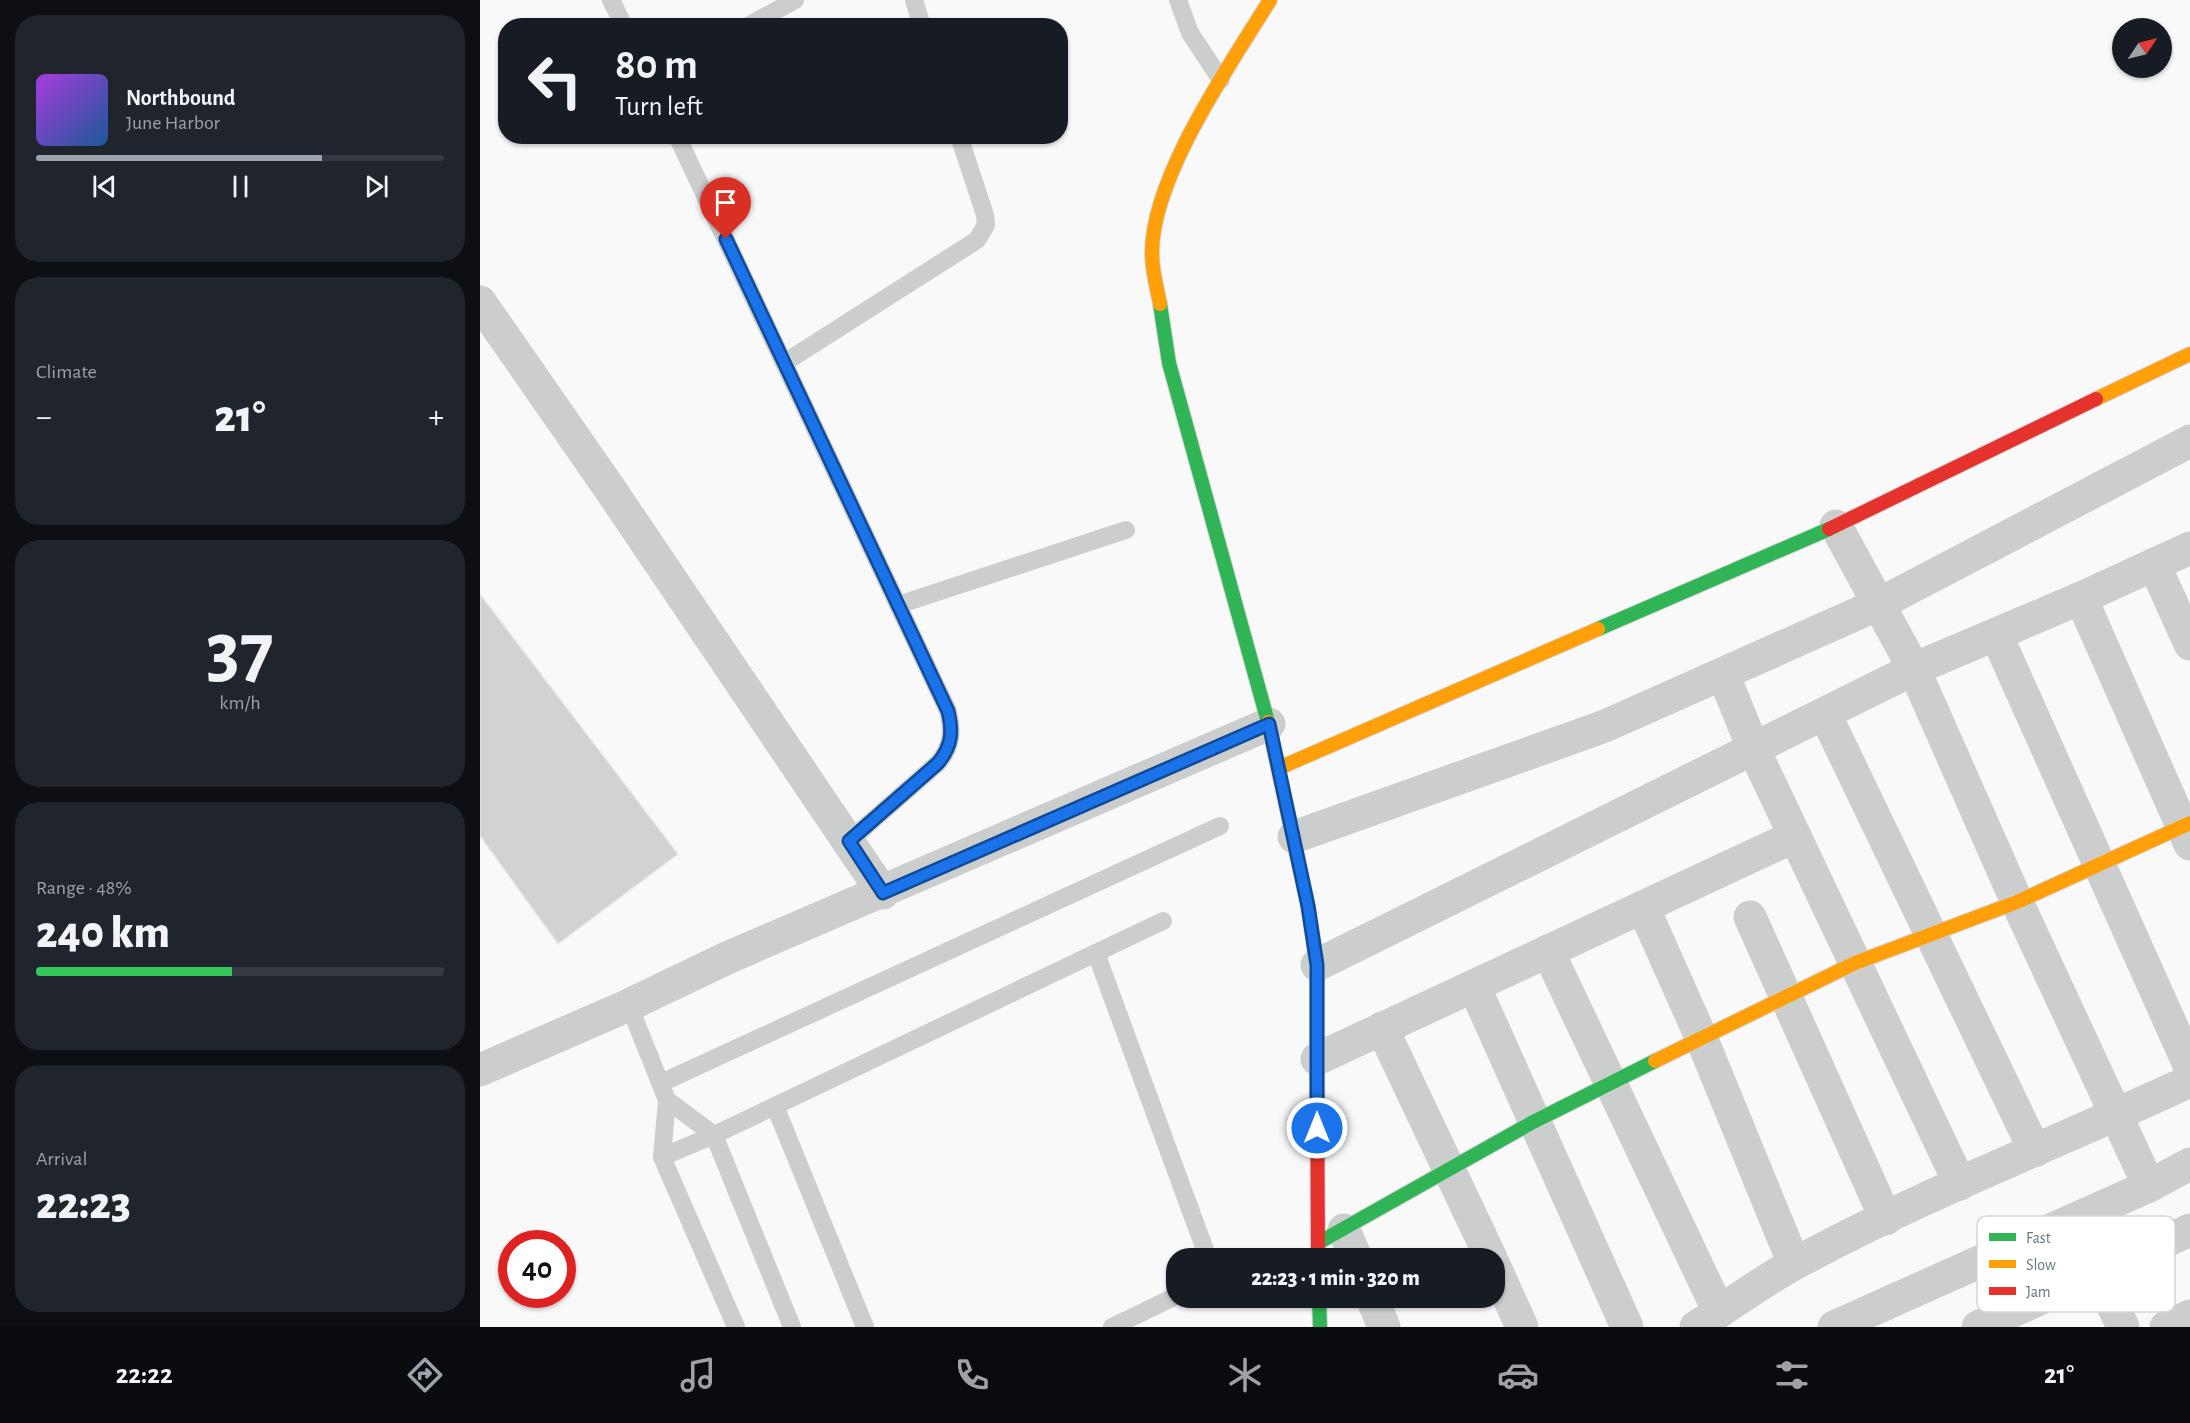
<!DOCTYPE html>
<html lang="en">
<head>
<meta charset="utf-8">
<style>
  :root { --surface:#171b24; --page:#20242c; --text:#f1f3f6; --muted:#9ea1a6; --line:#363941; --accent:#99a4ac }
  body { margin:0; font-family:"Alegreya Sans",sans-serif; background:var(--page); color:var(--text); height:100vh; display:flex; flex-direction:column; font-size:22px; white-space:nowrap }
  * { box-sizing:border-box; margin:0 }
  p { font-size:20px; color:var(--muted) }
  .icon { flex:none; width:33px; height:33px; fill:none; stroke:currentColor; stroke-width:2; stroke-linecap:round; stroke-linejoin:round }
  .map { position:relative; flex:1; overflow:hidden }
  .drawer { display:flex; flex-direction:column; gap:15px; padding:15px; background:#0d0f14; width:480px }
  .drawer>* { flex:none }
  .hud { position:absolute; left:18px; top:18px; width:570px; height:126px; border-radius:24px; box-shadow:0 2px 4px #0004; background:#171b24; color:var(--text); overflow:hidden }
  .needle { width:39px; rotate:55deg }
  .controls { position:absolute; left:1632px; top:18px; display:grid; gap:12px }
  .controls a { display:grid; place-items:center; width:60px; height:60px; border-radius:50%; background:var(--surface); box-shadow:0 2px 4px #0004; font-size:30px }
  .speed { position:absolute; left:18px; top:1230px; display:flex; gap:12px; font-size:30px; font-weight:700; text-align:center }
  .speed>* { display:grid; place-content:center; width:78px; height:78px; border-radius:50%; background:var(--surface); box-shadow:0 2px 4px #0004; line-height:1 }
  .speed .limit { border:9px solid #d22; background:#fff; color:#111 }
  .pin { position:absolute; display:grid; place-items:center; width:51px; height:51px; color:#fff; margin:-62px -26px; border-radius:50% 50% 50% 0; rotate:-45deg; box-shadow:0 0 6px #0007 }
  .pin .icon { rotate:45deg }
  .me { position:absolute; width:66px; margin:-33px; rotate:0deg; stroke-linejoin:round; filter:drop-shadow(0 0 4px #0008) }
  .turn { display:flex; align-items:center; gap:21px; height:126px; padding:0 18px; font-size:27px }
  .turn .icon { width:78px; height:78px; stroke-width:2.5 }
  .turn b { display:block; font-size:42px; line-height:51px }
  .big { font-size:45px; font-weight:800; line-height:1.1 }
  .drawer .tile { flex:1; display:flex; flex-direction:column; justify-content:center; gap:9px; min-width:0; padding:0 21px; border-radius:24px; background:var(--page) }
  .drawer .dial { align-items:center; gap:0 }
  .dial b { font-size:78px; line-height:1 }
  .song { display:flex; align-items:center; gap:18px }
  .cover { width:72px; height:72px; border-radius:9px; background:linear-gradient(135deg,hsl(280 70% 55%),hsl(210 70% 35%)) }
  .played { height:6px; border-radius:3px; background:linear-gradient(90deg,var(--accent) 70%,var(--line) 70%) }
  .keys { display:flex; justify-content:space-around; direction:ltr }
  .heat { display:flex; justify-content:space-between; align-items:center; font-size:33px; direction:ltr }
  .charge { height:9px; border-radius:4px; background:linear-gradient(90deg,#34c759 48%,var(--line) 0) }
  .trip { position:absolute; left:686px; top:1248px; width:339px; height:60px; border-radius:24px; background:var(--surface); box-shadow:0 2px 4px #0004; font-weight:800; line-height:60px; text-align:center }
  .tabs { display:flex; height:96px; justify-content:space-around; align-items:center; background:#090b0e; color:var(--muted) }
  .tabs .icon { width:42px; height:42px }
  .tabs .selected { color:var(--accent) }
  .tabs b { font-size:27px; color:var(--text) }
  main { display:flex; flex:1; min-height:0 }
  .map>svg:first-child { display:block }
  .building { fill:#d0d2d3; stroke:#e8e8e8; stroke-width:1.5 }
  .lines { fill:none; stroke-linecap:round; stroke-linejoin:round }
  .fast-casing { stroke:#d5d6d7; stroke-width:16 }
  .slow-casing { stroke:#d5d6d7; stroke-width:16 }
  .jam-casing { stroke:#d5d6d7; stroke-width:16 }
  .lane { stroke:#cccece; stroke-width:18 }
  .street { stroke:#cccece; stroke-width:33 }
  .fast { stroke:#30b455; stroke-width:14 }
  .slow { stroke:#ff9f0a; stroke-width:14 }
  .jam { stroke:#e5322d; stroke-width:14 }
  .route-casing { stroke:#114b97; stroke-width:15 }
  .route { stroke:#1a73e8; stroke-width:10 }
  .key { fill:#fff; stroke:#d1d6da; stroke-width:1.5 }
  .key-label { font-size:16px; fill:#667782 }
</style>
</head>
<body>
<main>
<section class="drawer">
<div class="tile">
<div class="song"><i class="cover"></i><div><b>Northbound</b><p>June Harbor</p></div></div>
<div class="played"></div>
<div class="keys"><svg class="icon" aria-label="previous" viewBox="0 0 24 24"><path d="M18 5L8 12l10 7zM5 5v14"/></svg><svg class="icon" aria-label="pause" viewBox="0 0 24 24"><path d="M8 5v14M16 5v14"/></svg><svg class="icon" aria-label="next" viewBox="0 0 24 24"><path d="M6 5l10 7-10 7zM19 5v14"/></svg></div>
</div>
<div class="tile"><p>Climate</p>
<div class="heat"><a>−</a><b class="big">21°</b><a>+</a></div>
</div>
<div class="tile dial"><b>37</b><p>km/h</p></div>
<div class="tile"><p>Range · 48%</p><b class="big">240 km</b><div class="charge"></div></div>
<div class="tile"><p>Arrival</p><b class="big">22:23</b></div>
</section>
<div class="map">
<svg width="1710" height="1327" viewBox="0 0 1710 1327">
  <rect width="100%" height="100%" fill="#f9f9f9"/>
  <!-- building -->
  <polygon class="building" points="0,594 198,854 78,944 0,836"/>
  <g class="lines">
    <!-- fast casing -->
    <g class="fast-casing">
      <g id="fast">
        <polyline points="680,304 689,363 788,722"/>
        <polyline points="1118,629 1349,529"/>
        <polyline points="838,1243 1053,1122 1175,1061"/>
        <polyline points="839,1298 840,1327"/>
      </g>
    </g>
    <!-- slow casing -->
    <g class="slow-casing">
      <g id="slow">
        <path d="M680 304C677 288 672 271 672 254 671 178 750 65 790 0"/>
        <polyline points="1616,399 1710,354"/>
        <polyline points="788,722 828,906 837,965 837,1070"/>
        <polyline points="799,768 1118,629"/>
        <polyline points="1175,1061 1375,963 1537,902 1710,823"/>
      </g>
    </g>
    <!-- jam casing -->
    <g class="jam-casing">
      <g id="jam">
        <polyline points="1349,529 1616,399"/>
        <polyline points="837,1070 838,1258"/>
      </g>
    </g>
    <!-- lane -->
    <g class="lane">
      <polyline points="131,0 144,26"/>
      <polyline points="434,0 442,26"/>
      <polyline points="698,0 710,33 741,80"/>
      <polyline points="268,26 315,0"/>
      <path d="M197 136 468 711C473 732 472 746 458 763L369 841"/>
      <polyline points="304,363 497,240 506,225 505,215 479,136"/>
      <polyline points="418,605 646,530"/>
      <polyline points="616,953 728,1258"/>
      <polyline points="149,1005 187,1100 182,1157 256,1327"/>
      <polyline points="181,1083 740,826"/>
      <polyline points="187,1100 234,1135 312,1327"/>
      <polyline points="295,1106 385,1327"/>
      <polyline points="182,1157 234,1135 683,921"/>
      <polyline points="632,1327 696,1296"/>
    </g>
    <!-- street -->
    <g class="street">
      <polyline points="0,302 130,489 403,893"/>
      <polyline points="1356,526 1434,669 1537,902 1669,1186"/>
      <polyline points="1674,564 1710,644"/>
      <polyline points="1601,598 1710,844"/>
      <polyline points="1516,634 1710,1067"/>
      <polyline points="1243,674 1274,750 1480,1184"/>
      <polyline points="1345,714 1555,1151"/>
      <polyline points="814,837 1125,726 1399,604 1710,441"/>
      <polyline points="1163,907 1221,1037 1314,1264"/>
      <polyline points="1270,917 1406,1219"/>
      <polyline points="1068,951 1239,1312"/>
      <polyline points="837,965 1434,669 1601,598 1710,548"/>
      <polyline points="994,986 1147,1327"/>
      <polyline points="902,1028 1011,1258"/>
      <polyline points="837,1059 1315,836"/>
      <polyline points="0,1070 149,1005 247,958 789,724"/>
      <polyline points="864,1230 876,1258"/>
      <polyline points="1014,1265 1042,1327"/>
      <polyline points="1617,1272 1643,1327"/>
      <polyline points="892,1298 904,1327"/>
      <path d="M1216 1327C1249 1306 1281 1282 1316 1263 1443 1194 1579 1142 1710 1081"/>
      <polyline points="1354,1327 1669,1186 1710,1164"/>
      <polyline points="1498,1327 1710,1230"/>
      <polyline points="1686,1327 1710,1316"/>
    </g>
    <!-- fast -->
    <use href="#fast" class="fast"/>
    <!-- slow -->
    <use href="#slow" class="slow"/>
    <!-- jam -->
    <use href="#jam" class="jam"/>
  </g>
  <g class="lines">
    <!-- route casing -->
    <g class="route-casing">
      <path id="route" d="M246 239 468 711C473 732 472 746 458 763L369 841 403 893 789 724 828 906 837 965V1128"/>
    </g>
    <!-- route -->
    <use href="#route" class="route"/>
  </g>
  <!-- legend -->
  <rect x="1497" y="1216" width="198" height="96" rx="9" class="key"/>
  <rect x="1509" y="1233" width="27" height="8" fill="#30b455"/>
  <rect x="1509" y="1260" width="27" height="8" fill="#ff9f0a"/>
  <rect x="1509" y="1287" width="27" height="8" fill="#e5322d"/>
  <g class="key-label">
    <text x="1546" y="1243">Fast</text>
    <text x="1546" y="1270">Slow</text>
    <text x="1546" y="1297">Jam</text>
  </g>
</svg>
<div class="controls">
<a><svg class="needle" viewBox="-14 -14 28 28"><path d="M0-13l5 13h-10z" fill="#e53935"/><path d="M0 13l5-13h-10z" fill="#9ea1a6"/></svg></a>
</div>
<div class="speed"><div class="limit">40</div></div>
<div class="pin" style="left:246px;top:239px;background:#d93025"><svg class="icon" aria-label="arrive" viewBox="0 0 24 24"><path d="M6 21V4h12l-3 4 3 4H6"/></svg></div>
<svg class="me" style="left:837px;top:1128px" viewBox="-20 -20 40 40"><circle r="17" fill="#1a73e8" stroke="#fff" stroke-width="3"/><path d="M0-11L8 9 0 5-8 9z" fill="#fff"/></svg>
<div class="trip">22:23 · 1 min · 320 m</div>
<div class="hud">
<div class="turn"><svg class="icon" aria-label="left" viewBox="0 0 24 24"><path d="M17 20v-9H6M10 6l-5 5 5 5"/></svg><div><b>80 m</b>Turn left</div></div>
</div>
</div>
</main>
<nav class="tabs">
<b>22:22</b>
<svg class="icon selected" aria-label="directions" viewBox="0 0 24 24"><path d="M12 3l9 9-9 9-9-9zM9 14v-3h6M13 9l2 2-2 2"/></svg>
<svg class="icon" aria-label="music" viewBox="0 0 24 24"><path d="M9 18V5l10-2v13"/><circle cx="6" cy="18" r="3"/><circle cx="16" cy="16" r="3"/></svg>
<svg class="icon" aria-label="phone" viewBox="0 0 24 24"><path d="M5 4h4l2 5-3 2q2 4 5 5l2-3 5 2v4C11 20 4 13 5 4z"/></svg>
<svg class="icon" aria-label="climate" viewBox="0 0 24 24"><path d="M12 3v18M4 7l16 10M4 17L20 7"/></svg>
<svg class="icon" aria-label="car" viewBox="0 0 24 24"><path d="M5 17H2v-5l4-1 3-4h7l3 4 3 1v5h-3M9 17h6M6 11h13"/><circle cx="7" cy="17" r="2"/><circle cx="17" cy="17" r="2"/></svg>
<svg class="icon" aria-label="filters" viewBox="0 0 24 24"><path d="M4 7h16M4 17h16"/><circle cx="9" cy="7" r="2"/><circle cx="15" cy="17" r="2"/></svg>
<b>21°</b>
</nav>
</body>
</html>
